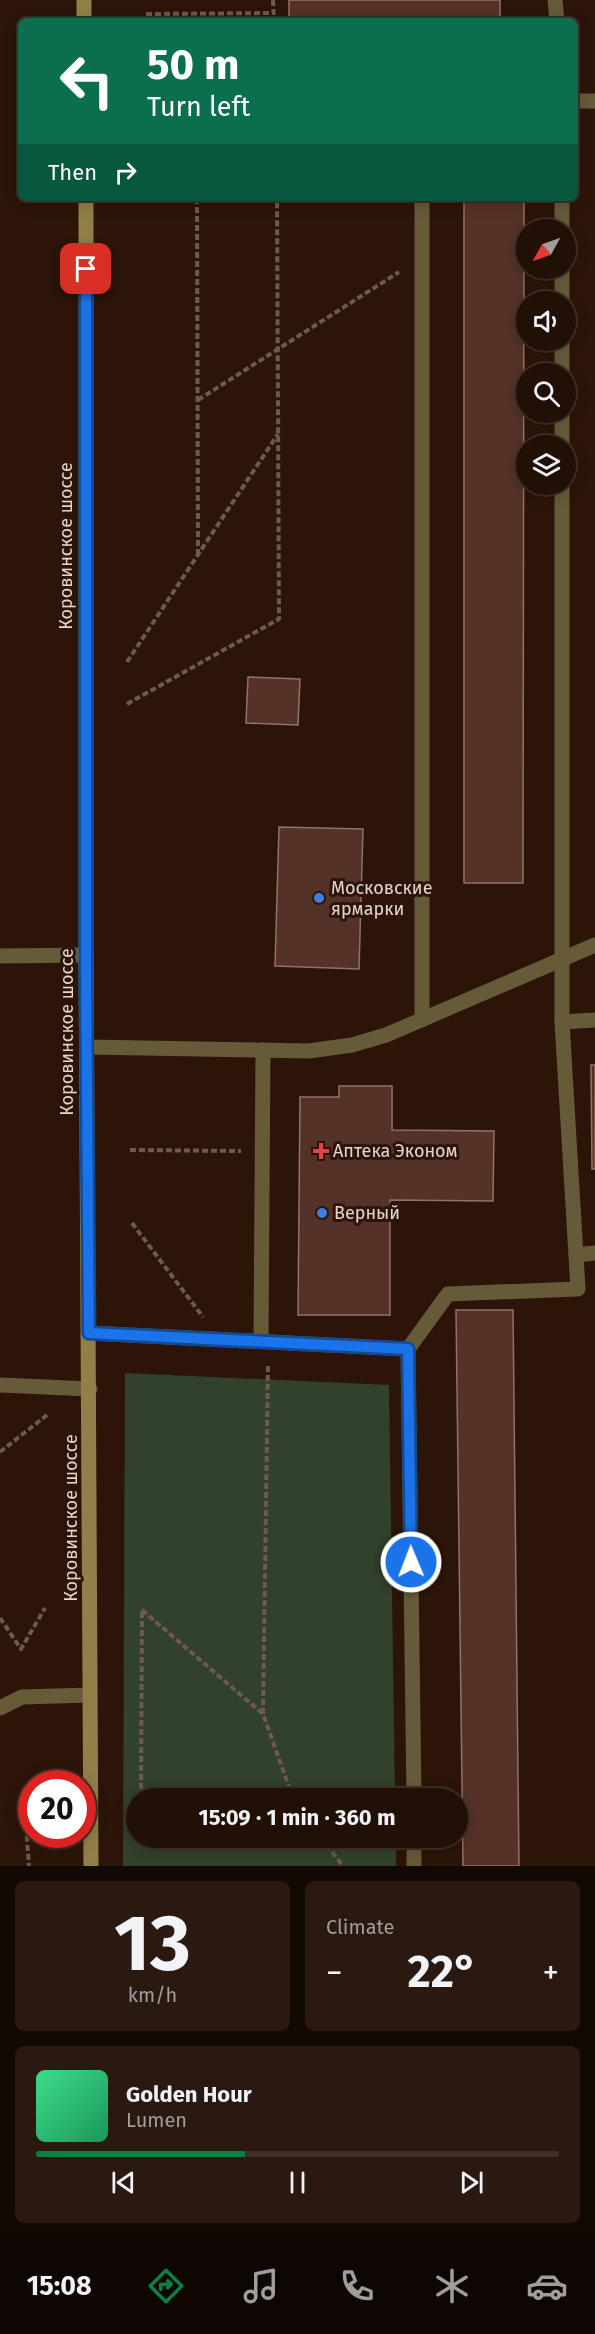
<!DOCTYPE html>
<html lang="en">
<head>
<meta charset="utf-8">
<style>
  :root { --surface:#211006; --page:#291910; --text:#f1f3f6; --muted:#a29d9b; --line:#3e3028; --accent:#0b8043 }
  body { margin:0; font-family:"Fira Sans",sans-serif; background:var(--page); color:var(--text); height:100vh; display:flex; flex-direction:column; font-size:22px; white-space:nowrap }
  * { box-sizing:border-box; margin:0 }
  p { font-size:20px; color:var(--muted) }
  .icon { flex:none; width:33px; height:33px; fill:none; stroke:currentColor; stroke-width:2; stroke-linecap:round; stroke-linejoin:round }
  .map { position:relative; height:1866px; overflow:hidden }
  .side { display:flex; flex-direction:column; gap:15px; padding:15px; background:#120903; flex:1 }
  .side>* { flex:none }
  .hud { position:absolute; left:18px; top:18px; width:560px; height:183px; border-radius:9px; box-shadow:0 3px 15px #0003,0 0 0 2px var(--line); background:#0b6e4f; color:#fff; overflow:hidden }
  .needle { width:39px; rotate:230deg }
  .controls { position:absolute; left:516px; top:219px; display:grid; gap:12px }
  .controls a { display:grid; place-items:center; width:60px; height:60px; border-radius:50%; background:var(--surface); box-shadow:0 3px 15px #0003,0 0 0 2px var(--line); font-size:30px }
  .speed { position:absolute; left:18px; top:1770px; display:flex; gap:12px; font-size:30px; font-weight:700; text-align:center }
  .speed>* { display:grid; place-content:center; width:78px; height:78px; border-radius:50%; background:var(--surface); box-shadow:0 3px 15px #0003,0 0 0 2px var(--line); line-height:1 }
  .speed .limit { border:9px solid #d22; background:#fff; color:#111 }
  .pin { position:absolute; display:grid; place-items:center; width:51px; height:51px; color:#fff; margin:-26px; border-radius:12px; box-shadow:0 3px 9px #0006 }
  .me { position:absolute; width:66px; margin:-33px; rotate:359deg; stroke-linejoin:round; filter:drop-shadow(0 0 4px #0008) }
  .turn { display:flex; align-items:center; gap:21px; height:126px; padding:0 30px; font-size:27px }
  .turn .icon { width:78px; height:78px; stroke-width:2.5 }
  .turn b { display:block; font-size:42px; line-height:51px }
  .then { display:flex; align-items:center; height:57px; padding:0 30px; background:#0003; gap:12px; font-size:22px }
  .big { font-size:45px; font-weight:700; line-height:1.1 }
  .side .widget { flex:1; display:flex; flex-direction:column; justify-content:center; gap:9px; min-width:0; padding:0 21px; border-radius:9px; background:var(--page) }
  .side .dial { align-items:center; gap:0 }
  .dial b { font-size:78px; line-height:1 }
  .song { display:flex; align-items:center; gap:18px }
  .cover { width:72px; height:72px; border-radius:9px; background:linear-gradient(135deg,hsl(150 70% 55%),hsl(150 70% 35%)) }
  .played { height:6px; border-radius:3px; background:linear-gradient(90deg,var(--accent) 40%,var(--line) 40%) }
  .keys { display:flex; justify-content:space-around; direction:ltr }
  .heat { display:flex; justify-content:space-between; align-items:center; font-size:33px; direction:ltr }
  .side .tiles { flex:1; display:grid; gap:15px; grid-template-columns:1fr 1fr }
  .widget:last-child { grid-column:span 2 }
  .trip { position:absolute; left:126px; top:1788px; width:342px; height:60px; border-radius:30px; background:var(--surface); box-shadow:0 3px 15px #0003,0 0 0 2px var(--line); font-weight:700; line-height:60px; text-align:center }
  .tabs { display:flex; height:96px; justify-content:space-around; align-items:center; background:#0d0602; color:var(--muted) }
  .tabs .icon { width:42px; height:42px }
  .tabs .selected { color:var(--accent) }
  .tabs b { font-size:27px; color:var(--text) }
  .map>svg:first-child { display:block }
  .green { fill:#31412c }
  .building { fill:#553227; stroke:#927268; stroke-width:1.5 }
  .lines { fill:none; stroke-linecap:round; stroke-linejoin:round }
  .path { stroke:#6d594d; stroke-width:4; stroke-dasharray:6 3; stroke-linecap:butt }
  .lane { stroke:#665b39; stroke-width:15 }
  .street { stroke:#665b39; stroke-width:15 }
  .secondary { stroke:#917f47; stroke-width:15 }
  .route-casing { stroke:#114b97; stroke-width:15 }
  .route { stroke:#1a73e8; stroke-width:10 }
  .shop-dot { fill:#3f7fe0; stroke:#2c1508; stroke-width:2 }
  .health-dot { fill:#e0444e; stroke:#2c1508; stroke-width:2 }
  .labels { text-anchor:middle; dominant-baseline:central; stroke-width:6; stroke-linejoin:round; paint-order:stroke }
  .street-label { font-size:18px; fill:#e5d5cc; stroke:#2c1508 }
  .poi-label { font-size:18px; fill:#e5d5cc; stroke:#2c1508; text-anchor:start }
</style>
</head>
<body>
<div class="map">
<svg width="595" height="1866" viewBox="0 0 595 1866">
  <rect width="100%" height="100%" fill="#2c1508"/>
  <!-- green -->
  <polygon class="green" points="125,1373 389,1385 395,1798 136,1798 136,1838 396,1838 396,1866 123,1866"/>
  <!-- building -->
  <g class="building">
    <rect x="289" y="0" width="211" height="21"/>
    <polygon points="464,198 524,198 523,883 464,883"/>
    <polygon points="248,677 300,679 298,725 246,723"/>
    <polygon points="279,827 363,829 359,969 275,966"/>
    <polygon points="591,1065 595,1065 595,1169 592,1169"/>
    <polygon points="339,1086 392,1086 392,1130 494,1131 493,1201 390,1200 390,1315 298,1315 300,1097 339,1097"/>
    <polygon points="456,1310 513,1310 519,1866 463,1866"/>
  </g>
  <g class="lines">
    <!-- path -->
    <g class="path">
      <polyline points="273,0 274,21"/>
      <polyline points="146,14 274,13"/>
      <polyline points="197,198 198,554"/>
      <polyline points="198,400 399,272"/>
      <polyline points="127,662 278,434"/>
      <polyline points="127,704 279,619 277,198"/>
      <polyline points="130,1150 241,1151"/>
      <polyline points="132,1223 203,1317"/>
      <polyline points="0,1452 47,1415"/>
      <polyline points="142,1610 263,1714 293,1798"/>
      <polyline points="0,1618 21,1649 45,1608"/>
      <polyline points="263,1714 268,1363"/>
      <polyline points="141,1798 142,1610"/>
      <polyline points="24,1800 29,1866"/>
      <polyline points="321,1838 343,1866"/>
    </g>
    <!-- lane -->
    <g class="lane">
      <polyline points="555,0 557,21"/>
      <polyline points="574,101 595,101"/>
      <polyline points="422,198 422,1020"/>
      <polyline points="562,198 562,230"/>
      <polyline points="562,268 562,302"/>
      <polyline points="562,340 562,374"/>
      <polyline points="562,412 562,446"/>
      <polyline points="0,956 86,955"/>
      <polyline points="562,1022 595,1020"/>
      <polyline points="576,1255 595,1253"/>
      <polyline points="89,1333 408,1349"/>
      <polyline points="261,1341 263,1050"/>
      <polyline points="0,1385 90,1389"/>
      <polyline points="414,1798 408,1349 448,1294 578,1289 562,1022 562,484"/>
      <polyline points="414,1838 414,1866"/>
    </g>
    <!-- street -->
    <g class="street">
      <polyline points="87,1047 309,1051 352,1045 386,1035 595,945"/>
      <polyline points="0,1708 22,1697 90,1695"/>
    </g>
    <!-- secondary -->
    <g class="secondary">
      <polyline points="84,0 84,21"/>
      <polyline points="86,198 86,955 91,1866"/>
    </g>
  </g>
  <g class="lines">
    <!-- route casing -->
    <g class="route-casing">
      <polyline id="route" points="86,269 86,978 89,1333 408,1349 411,1562"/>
    </g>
    <!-- route -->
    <use href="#route" class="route"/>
  </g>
  <!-- markers -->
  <g class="shop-dot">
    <circle cx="319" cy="898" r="6"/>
    <circle cx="322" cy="1213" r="6"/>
  </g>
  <path class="health-dot" d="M318 1142h6v6h6v6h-6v6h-6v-6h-6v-6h6z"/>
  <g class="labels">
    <!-- street labels -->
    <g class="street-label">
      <text transform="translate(66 546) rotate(-90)">Коровинское шоссе</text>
      <text transform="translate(67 1032) rotate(-90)">Коровинское шоссе</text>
      <text transform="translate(71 1518) rotate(-90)">Коровинское шоссе</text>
    </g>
    <!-- poi labels -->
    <g class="poi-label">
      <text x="331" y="888">Московские<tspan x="331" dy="21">ярмарки</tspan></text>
      <text x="333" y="1151">Аптека Эконом</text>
      <text x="334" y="1213">Верный</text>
    </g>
  </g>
</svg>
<div class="controls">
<a><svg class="needle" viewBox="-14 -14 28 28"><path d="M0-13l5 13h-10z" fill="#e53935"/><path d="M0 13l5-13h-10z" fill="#a29d9b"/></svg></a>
<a><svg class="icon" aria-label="sound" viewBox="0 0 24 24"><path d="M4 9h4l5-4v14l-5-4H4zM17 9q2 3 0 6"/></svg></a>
<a><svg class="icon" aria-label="search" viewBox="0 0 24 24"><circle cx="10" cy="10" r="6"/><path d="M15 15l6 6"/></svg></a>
<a><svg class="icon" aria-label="layers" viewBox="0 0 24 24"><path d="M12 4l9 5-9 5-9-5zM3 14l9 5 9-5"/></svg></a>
</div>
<div class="speed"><div class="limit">20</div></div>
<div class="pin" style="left:86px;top:269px;background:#d93025"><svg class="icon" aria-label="arrive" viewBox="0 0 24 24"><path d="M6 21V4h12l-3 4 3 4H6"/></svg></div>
<svg class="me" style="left:411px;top:1562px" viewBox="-20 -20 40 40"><circle r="17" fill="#1a73e8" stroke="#fff" stroke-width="3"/><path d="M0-11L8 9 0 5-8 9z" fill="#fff"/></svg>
<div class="trip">15:09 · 1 min · 360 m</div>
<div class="hud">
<div class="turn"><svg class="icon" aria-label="left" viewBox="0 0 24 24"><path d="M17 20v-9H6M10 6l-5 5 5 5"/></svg><div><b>50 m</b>Turn left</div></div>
<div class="then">Then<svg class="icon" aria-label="right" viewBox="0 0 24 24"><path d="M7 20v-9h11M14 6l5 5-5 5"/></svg></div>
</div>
</div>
<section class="side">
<div class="tiles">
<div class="widget dial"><b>13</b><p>km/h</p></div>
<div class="widget"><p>Climate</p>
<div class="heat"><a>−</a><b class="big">22°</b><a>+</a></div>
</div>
<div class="widget">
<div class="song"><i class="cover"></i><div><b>Golden Hour</b><p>Lumen</p></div></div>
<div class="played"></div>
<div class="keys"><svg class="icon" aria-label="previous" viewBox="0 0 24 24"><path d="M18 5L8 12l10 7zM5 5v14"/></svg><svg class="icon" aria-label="pause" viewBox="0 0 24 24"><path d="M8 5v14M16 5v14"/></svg><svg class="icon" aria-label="next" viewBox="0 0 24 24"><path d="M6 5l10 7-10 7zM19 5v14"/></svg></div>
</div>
</div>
</section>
<nav class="tabs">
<b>15:08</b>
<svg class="icon selected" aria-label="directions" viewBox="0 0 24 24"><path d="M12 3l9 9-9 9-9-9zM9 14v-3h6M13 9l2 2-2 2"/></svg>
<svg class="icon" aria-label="music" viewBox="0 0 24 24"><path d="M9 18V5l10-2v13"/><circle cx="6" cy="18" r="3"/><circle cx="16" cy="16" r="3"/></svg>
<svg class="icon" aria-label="phone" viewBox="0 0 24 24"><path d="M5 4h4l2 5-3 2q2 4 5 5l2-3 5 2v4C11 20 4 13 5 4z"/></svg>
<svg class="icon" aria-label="climate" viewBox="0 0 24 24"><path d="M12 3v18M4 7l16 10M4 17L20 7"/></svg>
<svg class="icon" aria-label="car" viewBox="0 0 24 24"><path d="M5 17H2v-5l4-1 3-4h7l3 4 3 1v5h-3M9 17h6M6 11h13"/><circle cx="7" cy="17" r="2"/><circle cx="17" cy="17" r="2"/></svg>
</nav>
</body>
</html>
